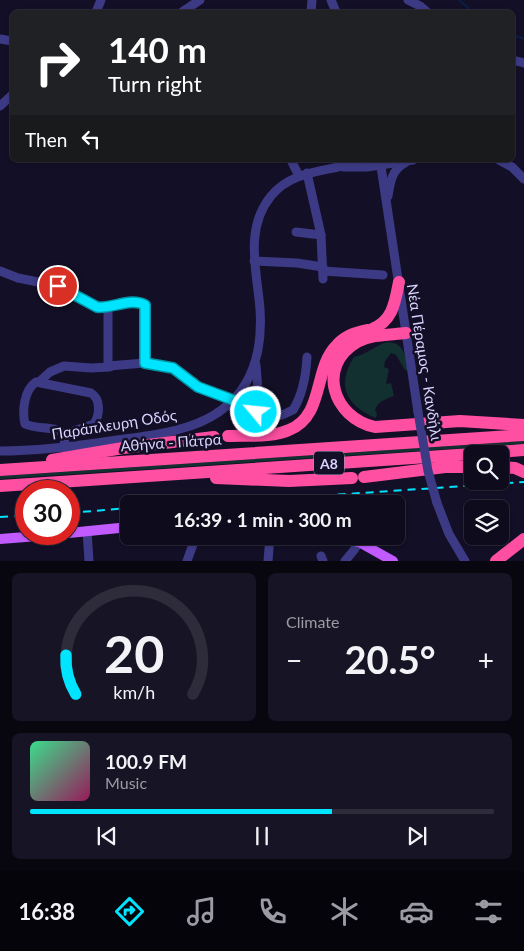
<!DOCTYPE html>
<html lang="en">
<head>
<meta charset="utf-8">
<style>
  :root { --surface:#0e0b1c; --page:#171425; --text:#f1f3f6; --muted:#9b9ba3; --line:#2e2b3b; --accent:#00e5ff }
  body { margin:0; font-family:Lato,sans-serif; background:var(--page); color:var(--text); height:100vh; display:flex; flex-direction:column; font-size:19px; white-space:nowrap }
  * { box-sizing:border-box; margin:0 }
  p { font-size:16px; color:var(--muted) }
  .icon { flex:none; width:28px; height:28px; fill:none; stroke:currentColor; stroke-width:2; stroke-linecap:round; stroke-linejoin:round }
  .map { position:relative; height:561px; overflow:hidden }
  .drawer { display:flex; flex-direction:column; gap:12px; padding:12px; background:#08060f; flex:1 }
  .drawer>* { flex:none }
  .guide { position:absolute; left:10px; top:10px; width:505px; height:152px; border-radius:8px; box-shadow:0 1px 4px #0004,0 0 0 1px var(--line); background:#202124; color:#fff; overflow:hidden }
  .buttons { position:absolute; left:464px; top:445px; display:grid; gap:10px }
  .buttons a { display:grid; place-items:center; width:45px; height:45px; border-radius:8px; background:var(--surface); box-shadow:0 1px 4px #0004,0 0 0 1px var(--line); font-size:25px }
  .speed { position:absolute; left:15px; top:480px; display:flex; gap:10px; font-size:25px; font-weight:700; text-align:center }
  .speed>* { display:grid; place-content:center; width:65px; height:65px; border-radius:50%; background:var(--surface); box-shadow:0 1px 4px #0004,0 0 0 1px var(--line); line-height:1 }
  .speed .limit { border:8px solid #d22; background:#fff; color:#111 }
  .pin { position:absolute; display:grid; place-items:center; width:42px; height:42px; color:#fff; margin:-21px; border:2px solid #fff; border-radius:50%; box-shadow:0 1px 5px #0007 }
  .me { position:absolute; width:55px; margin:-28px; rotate:298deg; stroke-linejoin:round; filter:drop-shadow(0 0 4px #0008) }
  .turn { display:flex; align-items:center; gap:18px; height:105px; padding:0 15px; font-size:22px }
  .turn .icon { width:65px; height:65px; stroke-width:2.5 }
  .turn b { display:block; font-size:35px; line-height:42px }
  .then { display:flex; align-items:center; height:48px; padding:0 15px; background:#0003; gap:10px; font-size:19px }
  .big { font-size:38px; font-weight:700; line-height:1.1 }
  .drawer .tile { flex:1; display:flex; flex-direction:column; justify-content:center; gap:8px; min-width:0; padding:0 18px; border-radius:8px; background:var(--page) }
  .drawer .dial { align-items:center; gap:0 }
  .dial svg { height:130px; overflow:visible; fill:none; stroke:var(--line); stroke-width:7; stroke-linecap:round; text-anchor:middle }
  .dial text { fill:var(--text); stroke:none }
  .song { display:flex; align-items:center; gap:15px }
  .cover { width:60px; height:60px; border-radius:8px; background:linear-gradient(135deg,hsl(150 70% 55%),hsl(330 70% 35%)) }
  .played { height:5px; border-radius:2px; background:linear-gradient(90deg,var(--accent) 65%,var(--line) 65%) }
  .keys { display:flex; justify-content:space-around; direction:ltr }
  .heat { display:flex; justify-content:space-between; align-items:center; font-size:28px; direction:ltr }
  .drawer .tiles { flex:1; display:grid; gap:12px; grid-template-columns:1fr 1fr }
  .tile:last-child { grid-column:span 2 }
  .trip { position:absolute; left:120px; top:495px; width:285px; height:50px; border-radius:8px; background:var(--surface); box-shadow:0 1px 4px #0004,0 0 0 1px var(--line); font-weight:700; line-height:50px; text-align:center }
  .tabs { display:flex; height:80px; justify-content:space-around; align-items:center; background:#06040b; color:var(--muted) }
  .tabs .icon { width:35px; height:35px }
  .tabs .active { color:var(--accent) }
  .tabs b { font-size:22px; color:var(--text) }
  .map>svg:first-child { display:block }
  .green { fill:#12302f }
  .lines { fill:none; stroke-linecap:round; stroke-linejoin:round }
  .stream { stroke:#0a1f44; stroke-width:2 }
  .minor { stroke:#3d3a85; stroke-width:9 }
  .major { stroke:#c25bff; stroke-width:10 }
  .highway { stroke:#ff4fa3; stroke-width:12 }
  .rail { stroke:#00e5ff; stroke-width:2; stroke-dasharray:8 6; stroke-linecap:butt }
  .minor-bridge { stroke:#3d3a85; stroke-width:9 }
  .route-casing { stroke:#0095a6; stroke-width:12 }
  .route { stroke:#00e5ff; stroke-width:9 }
  .labels { text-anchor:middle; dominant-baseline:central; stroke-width:5; stroke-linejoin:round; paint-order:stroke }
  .shield { fill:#130f26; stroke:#9e99be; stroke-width:1 }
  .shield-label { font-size:14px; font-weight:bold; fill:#d9d4ff }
  .street-label { font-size:15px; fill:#d9d4ff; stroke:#130f26 }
</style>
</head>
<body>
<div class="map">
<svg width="524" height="561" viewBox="0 0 524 561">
  <rect width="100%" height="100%" fill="#130f26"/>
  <!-- green -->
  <g class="green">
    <path d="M387 342C404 342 406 356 408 371L405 370 396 355 391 353 385 361 384 367 389 369 386 384 391 383 394 396C386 399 378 401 375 410L377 414 376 418C346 406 336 385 354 357 367 354 375 346 387 342Z"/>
    <polygon points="524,441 524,444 0,479 0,476"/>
  </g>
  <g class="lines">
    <!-- stream -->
    <g class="stream">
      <polyline points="459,0 473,12"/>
      <polyline points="512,34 524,39"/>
    </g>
    <!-- minor -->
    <g class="minor">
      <polyline points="331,0 336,12"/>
      <polyline points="408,0 420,6 427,12"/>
      <polyline points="96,12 101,0"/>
      <polyline points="182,12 200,0"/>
      <polyline points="311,12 312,0"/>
      <polyline points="0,39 12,41"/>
      <polyline points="512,60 524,63"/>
      <polyline points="0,106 12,95"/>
      <polyline points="291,160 299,176"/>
      <polyline points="380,160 418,412"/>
      <polyline points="499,160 512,167 524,179"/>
      <polyline points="344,167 367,167 413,160"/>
      <polyline points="307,173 321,235 323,279"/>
      <path d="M388 196C390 183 392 169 405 163"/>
      <polyline points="296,232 321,235"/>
      <polyline points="254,261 297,263 323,267"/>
      <path d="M0 271 18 278 58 286 97 307C112 308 131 297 145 305V363"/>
      <polyline points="323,271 383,275"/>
      <path d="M108 306V366L145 363 162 365 173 368 198 387 233 400 261 414 272 416 282 415 293 410C303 394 306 376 307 357"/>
      <polyline points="40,381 50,372 64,366 91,368 110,367"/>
      <polyline points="256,411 258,390 256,365"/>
      <path d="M64 448 65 434C53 425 38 430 25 424 22 411 24 390 36 382L91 393C101 399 100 415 94 424L65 434"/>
      <path d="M0 451C40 451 78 446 117 440 138 437 160 435 180 429 241 413 264 369 260 309 257 271 244 229 271 196 288 175 314 172 338 167 346 165 353 162 360 160"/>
      <polyline points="437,503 449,534 465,561"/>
      <polyline points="87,531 89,561"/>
      <polyline points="186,536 191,536"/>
      <polyline points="321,556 323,561"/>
      <polyline points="187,561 196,536"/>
      <polyline points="268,561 270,536"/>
      <polyline points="345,561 354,550 359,542"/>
    </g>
    <!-- major -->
    <g class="major">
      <polyline points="69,533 129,527"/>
      <polyline points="332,536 359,542 393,561"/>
      <polyline points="0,539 64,534"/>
    </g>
    <!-- highway -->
    <g class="highway">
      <path d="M372 329C393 321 395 302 399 282"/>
      <path d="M406 333C390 335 372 334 357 342 316 366 333 418 375 427L460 421 524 425"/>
      <path d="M228 436C247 435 271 438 289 430 325 416 313 368 337 345 344 337 357 332 368 330"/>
      <polyline points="473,454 524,450"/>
      <polyline points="52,460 123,448 214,437"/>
      <polyline points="500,467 515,468 524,472"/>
      <polyline points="0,470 524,435"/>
      <polyline points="364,477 445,467 472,467"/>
      <polyline points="216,478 289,481 352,478"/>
      <polyline points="0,486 472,454"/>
      <polyline points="496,561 524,539"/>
    </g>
    <!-- rail -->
    <g class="rail">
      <polyline points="198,504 524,482"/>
      <polyline points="69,513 129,508"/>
      <polyline points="0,517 26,515"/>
    </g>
    <!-- minor-bridge -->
    <polyline class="minor-bridge" points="418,412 428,471 437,503"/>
  </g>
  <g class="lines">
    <!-- route casing -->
    <g class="route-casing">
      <path id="route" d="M58 286 97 307C112 309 131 297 145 305V363L173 368 198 387 233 400 256 412"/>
    </g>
    <!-- route -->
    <use href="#route" class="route"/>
  </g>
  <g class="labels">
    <!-- shield labels -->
    <rect class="shield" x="314" y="451.5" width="30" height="23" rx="4"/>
    <g class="shield-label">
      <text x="329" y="463">Α8</text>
    </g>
    <!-- street labels -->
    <g class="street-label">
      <text transform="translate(425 362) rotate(81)">Νέα Πέραμος - Κανδήλι</text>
      <text transform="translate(114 424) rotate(-9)">Παράπλευρη Οδός</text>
      <text transform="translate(171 442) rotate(-4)">Αθήνα - Πάτρα</text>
    </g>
  </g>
</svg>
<div class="buttons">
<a><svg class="icon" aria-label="search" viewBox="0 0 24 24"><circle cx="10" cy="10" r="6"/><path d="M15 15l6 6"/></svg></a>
<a><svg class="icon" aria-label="layers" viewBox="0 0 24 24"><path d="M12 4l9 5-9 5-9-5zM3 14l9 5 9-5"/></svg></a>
</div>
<div class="speed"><div class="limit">30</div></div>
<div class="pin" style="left:58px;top:286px;background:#d93025"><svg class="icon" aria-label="arrive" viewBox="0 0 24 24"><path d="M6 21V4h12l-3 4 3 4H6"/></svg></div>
<svg class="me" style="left:256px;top:412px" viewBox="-20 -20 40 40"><circle r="17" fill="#00e5ff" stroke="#fff" stroke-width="3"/><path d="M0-11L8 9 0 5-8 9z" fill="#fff"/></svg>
<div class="trip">16:39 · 1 min · 300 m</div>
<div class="guide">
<div class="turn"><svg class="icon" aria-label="right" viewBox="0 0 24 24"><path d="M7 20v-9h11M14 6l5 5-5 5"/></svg><div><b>140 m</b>Turn right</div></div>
<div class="then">Then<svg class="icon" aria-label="left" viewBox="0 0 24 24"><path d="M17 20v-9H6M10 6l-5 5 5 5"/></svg></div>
</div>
</div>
<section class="drawer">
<div class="tiles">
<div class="tile dial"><svg viewBox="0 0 100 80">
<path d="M14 69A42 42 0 1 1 86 69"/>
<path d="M14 69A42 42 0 0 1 8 45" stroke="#00e5ff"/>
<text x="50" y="56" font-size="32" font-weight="700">20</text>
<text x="50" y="72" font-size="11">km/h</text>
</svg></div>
<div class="tile"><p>Climate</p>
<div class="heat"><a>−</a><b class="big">20.5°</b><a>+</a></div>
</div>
<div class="tile">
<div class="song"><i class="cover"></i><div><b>100.9 FM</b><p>Music</p></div></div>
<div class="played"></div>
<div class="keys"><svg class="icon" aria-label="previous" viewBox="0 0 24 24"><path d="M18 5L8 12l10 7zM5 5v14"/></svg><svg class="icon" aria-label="pause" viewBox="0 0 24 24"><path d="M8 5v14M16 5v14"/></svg><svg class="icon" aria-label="next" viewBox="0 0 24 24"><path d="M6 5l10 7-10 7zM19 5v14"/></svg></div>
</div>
</div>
</section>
<nav class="tabs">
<b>16:38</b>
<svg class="icon active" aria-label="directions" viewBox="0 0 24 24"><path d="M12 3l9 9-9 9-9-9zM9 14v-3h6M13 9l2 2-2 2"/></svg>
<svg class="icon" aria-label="music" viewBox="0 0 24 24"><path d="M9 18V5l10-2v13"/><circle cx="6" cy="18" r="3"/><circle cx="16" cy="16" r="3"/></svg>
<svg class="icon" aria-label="phone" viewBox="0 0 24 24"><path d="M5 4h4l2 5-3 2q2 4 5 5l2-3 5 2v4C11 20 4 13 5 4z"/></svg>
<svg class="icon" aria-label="climate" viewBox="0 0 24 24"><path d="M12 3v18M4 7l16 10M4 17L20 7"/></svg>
<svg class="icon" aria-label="car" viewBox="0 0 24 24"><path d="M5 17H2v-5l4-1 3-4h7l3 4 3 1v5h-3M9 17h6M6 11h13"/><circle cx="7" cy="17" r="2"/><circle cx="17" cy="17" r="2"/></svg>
<svg class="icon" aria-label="filters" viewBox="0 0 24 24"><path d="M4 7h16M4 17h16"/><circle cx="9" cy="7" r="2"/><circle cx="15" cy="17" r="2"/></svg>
</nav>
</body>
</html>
